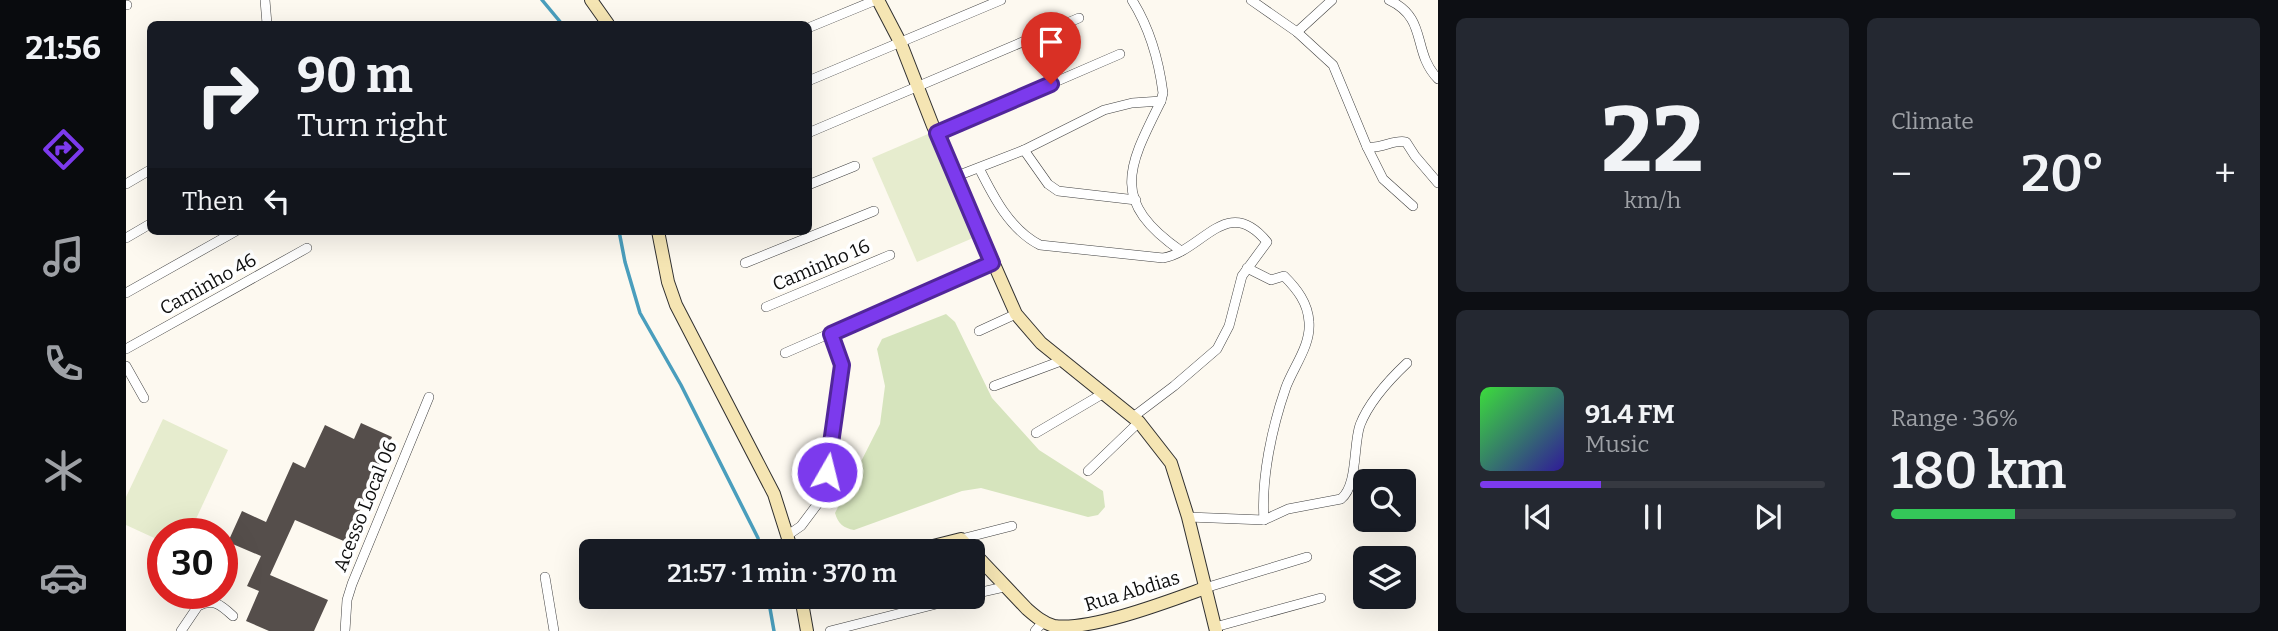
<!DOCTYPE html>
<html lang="en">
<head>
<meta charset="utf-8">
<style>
  :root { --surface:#171b24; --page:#242831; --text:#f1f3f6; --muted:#9ea1a6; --line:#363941; --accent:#7c3aed }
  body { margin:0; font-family:Bitter,serif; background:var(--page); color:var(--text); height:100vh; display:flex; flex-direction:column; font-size:26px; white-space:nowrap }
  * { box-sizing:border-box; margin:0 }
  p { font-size:23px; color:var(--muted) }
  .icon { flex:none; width:38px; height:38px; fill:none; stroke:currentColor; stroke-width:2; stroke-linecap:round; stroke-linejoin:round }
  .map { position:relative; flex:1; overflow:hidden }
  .panel { display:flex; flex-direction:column; gap:18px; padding:18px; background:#0d0f14; width:840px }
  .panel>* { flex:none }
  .banner { position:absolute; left:21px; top:21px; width:665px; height:214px; border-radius:10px; box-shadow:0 7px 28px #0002; background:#171b24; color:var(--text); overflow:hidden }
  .tools { position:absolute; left:1227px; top:469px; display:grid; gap:14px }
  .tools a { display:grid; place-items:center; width:63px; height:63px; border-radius:10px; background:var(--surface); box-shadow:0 7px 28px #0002; font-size:35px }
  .speed { position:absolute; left:21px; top:518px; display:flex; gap:14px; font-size:35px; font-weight:700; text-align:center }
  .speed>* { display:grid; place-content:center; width:91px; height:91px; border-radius:50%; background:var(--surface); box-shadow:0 7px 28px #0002; line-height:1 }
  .speed .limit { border:10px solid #d22; background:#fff; color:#111 }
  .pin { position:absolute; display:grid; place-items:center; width:60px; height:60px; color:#fff; margin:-72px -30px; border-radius:50% 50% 50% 0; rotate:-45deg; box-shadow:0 0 7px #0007 }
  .pin .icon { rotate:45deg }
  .me { position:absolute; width:77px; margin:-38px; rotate:8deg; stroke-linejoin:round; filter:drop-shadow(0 0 5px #0008) }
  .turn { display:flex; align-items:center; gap:24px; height:147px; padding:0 35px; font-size:32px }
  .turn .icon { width:91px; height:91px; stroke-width:2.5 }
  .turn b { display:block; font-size:49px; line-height:60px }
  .then { display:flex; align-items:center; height:66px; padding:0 35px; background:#0003; gap:14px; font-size:26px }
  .big { font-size:52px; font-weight:600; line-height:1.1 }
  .panel .card { flex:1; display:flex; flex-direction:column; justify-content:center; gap:10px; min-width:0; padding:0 24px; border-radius:10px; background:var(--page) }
  .panel .dial { align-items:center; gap:0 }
  .dial b { font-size:91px; line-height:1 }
  .song { display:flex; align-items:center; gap:21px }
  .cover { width:84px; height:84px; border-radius:10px; background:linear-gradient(135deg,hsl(120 70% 55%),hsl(250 70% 35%)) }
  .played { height:7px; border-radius:4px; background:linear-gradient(90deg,var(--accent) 35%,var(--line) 35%) }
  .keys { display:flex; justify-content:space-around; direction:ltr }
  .heat { display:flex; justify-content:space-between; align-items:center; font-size:38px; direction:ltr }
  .charge { height:10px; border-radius:5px; background:linear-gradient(90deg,#34c759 36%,var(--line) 0) }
  .panel .tiles { flex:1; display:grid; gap:18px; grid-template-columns:repeat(2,1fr) }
  .trip { position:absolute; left:453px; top:539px; width:406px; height:70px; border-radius:10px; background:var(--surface); box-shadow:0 7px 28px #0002; font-weight:600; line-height:70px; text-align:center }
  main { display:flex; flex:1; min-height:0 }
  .tab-bar { display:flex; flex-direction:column; width:126px; justify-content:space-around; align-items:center; background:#090b0e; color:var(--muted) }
  .tab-bar .icon { width:49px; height:49px }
  .tab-bar .current { color:var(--accent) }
  .tab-bar b { font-size:32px; color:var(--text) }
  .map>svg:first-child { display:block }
  .green { fill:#d6e4bd }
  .pitch { fill:#e6ecce }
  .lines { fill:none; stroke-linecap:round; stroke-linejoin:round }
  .stream { stroke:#4a9ebd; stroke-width:3.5 }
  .building { fill:#554e4b }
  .street-casing { stroke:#414141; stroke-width:10 }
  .secondary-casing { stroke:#303030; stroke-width:14 }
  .street { stroke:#fff; stroke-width:9 }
  .secondary { stroke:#f5e5b3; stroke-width:12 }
  .route-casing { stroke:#51269a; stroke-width:18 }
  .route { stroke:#7c3aed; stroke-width:12 }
  .labels { text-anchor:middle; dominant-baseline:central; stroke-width:7; stroke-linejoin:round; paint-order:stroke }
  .street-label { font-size:19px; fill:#0e0e0e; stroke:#fff }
</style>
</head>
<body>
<main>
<nav class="tab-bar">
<b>21:56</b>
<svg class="icon current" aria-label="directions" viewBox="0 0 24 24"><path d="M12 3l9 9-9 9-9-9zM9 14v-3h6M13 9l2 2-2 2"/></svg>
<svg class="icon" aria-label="music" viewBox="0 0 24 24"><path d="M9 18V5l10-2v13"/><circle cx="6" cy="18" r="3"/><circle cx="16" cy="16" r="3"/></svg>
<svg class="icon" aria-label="phone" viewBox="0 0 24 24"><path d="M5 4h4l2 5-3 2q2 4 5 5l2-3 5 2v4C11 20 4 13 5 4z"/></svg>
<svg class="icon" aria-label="climate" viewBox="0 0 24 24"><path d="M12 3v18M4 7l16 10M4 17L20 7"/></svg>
<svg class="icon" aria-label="car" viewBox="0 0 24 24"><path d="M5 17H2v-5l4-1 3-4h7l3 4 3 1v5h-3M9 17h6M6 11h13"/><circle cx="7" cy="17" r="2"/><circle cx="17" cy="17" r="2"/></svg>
</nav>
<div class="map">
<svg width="1312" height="631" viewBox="0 0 1312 631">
  <rect width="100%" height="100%" fill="#fdf9f0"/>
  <!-- green -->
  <path class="green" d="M820 314 829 322 866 398 913 450 977 491 979 507 972 515 962 517 855 488 836 491 728 530C718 528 712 524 709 513L754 424 759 386 751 349 756 339Z"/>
  <!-- pitch -->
  <g class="pitch">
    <polygon points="802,134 847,238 791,262 746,158"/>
    <polygon points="37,419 102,450 63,534 37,534 37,542 0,525 0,497"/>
  </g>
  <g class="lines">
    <!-- stream -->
    <g class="stream">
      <polyline points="416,0 436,24"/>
      <polyline points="493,231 499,262 514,313 555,385 632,538 634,551"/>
      <polyline points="642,597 648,631"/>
    </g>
  </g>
  <!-- building -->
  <polygon class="building" points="235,423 266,437 220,542 169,520 144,575 202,600 188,631 143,631 120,621 133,591 121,586 135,556 102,542 116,511 140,522 167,462 179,468 199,425 228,439"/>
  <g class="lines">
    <!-- street casing -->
    <g class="street-casing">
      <g id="street">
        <polyline points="139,0 141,24"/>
        <path d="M1006 0C1023 27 1033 62 1037 93L1035 101C1002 167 983 201 1055 251"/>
        <path d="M1125 0 1171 32 1207 65 1241 147C1256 149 1268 139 1280 142L1289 156 1312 183"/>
        <path d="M1263 0C1303 19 1285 51 1312 79"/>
        <polyline points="0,5 1,5"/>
        <polyline points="682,28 750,0"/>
        <polyline points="1171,32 1206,0"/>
        <polyline points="682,81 875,0"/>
        <polyline points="682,133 953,18"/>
        <polyline points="811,133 994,54"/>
        <polyline points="1241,147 1257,179 1287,206"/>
        <polyline points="898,150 922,184 932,191 1010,200"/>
        <path d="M853 168C867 196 884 230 914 245L1037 258C1077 251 1101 193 1141 242L1116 276 1103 326 1091 349 1048 386 1007 417"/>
        <polyline points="831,176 898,150 978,110 1006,103 1035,101"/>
        <polyline points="0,184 24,170"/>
        <polyline points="682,185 729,166"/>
        <polyline points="0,238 24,224"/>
        <polyline points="619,263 748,211"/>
        <path d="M1121 268 1145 280 1158 276C1171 289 1182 303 1183 322 1185 345 1168 366 1160 387 1146 427 1135 478 1138 520"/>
        <polyline points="0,293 110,231"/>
        <polyline points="640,307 764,255"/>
        <polyline points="853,331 890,314"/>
        <polyline points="0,349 181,248"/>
        <polyline points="659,353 866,263"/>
        <polyline points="0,366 18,398"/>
        <polyline points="868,386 935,361"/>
        <polyline points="910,433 978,393"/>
        <polyline points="962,471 1013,422"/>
        <path d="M1062 517 1138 520 1162 509 1215 499C1232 485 1227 445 1234 425 1243 402 1264 379 1281 363"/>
        <polyline points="662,535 675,526 696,498 715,371 714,359 705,333"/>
        <polyline points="835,539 886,526"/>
        <polyline points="34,570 37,572"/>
        <polyline points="419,577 428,631"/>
        <polyline points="1079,588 1181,557"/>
        <polyline points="847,594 878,587"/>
        <path d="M72 606C88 598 95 605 107 616"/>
        <polyline points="1089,627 1195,598"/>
        <polyline points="55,631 72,606 62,593"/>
        <polyline points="219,631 221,600 226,584 303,397"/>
        <polyline points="704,631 838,597"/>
        <polyline points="909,631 917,622"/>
      </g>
    </g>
    <!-- secondary casing -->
    <g class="secondary-casing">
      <g id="secondary">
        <polyline points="465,0 482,24"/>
        <polyline points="752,0 775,44 807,126 890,314 915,343 1013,422 1045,463 1062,517 1090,631"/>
        <polyline points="532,231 542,282 550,305 648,494 666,551"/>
        <polyline points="787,551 835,539 846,551"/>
        <path d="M847 552 901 609C909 616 917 623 928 626 965 631 1043 601 1079 588"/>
        <polyline points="675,597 681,631"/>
      </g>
    </g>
    <!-- street -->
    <use href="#street" class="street"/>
    <!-- secondary -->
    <use href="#secondary" class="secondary"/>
  </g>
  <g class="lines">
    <!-- route casing -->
    <g class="route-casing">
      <polyline id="route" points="701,472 716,365 705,334 866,263 811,133 925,84"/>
    </g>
    <!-- route -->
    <use href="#route" class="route"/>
  </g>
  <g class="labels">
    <!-- street labels -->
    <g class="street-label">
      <text transform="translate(695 265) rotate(-23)">Caminho 16</text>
      <text transform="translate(82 284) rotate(-29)">Caminho 46</text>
      <text transform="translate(239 506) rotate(-68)">Acesso Local 06</text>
      <text transform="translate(1006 591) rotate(-17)">Rua Abdias</text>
    </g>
  </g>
</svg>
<div class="tools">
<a><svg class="icon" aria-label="search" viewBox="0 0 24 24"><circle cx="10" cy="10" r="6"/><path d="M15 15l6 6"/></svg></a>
<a><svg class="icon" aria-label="layers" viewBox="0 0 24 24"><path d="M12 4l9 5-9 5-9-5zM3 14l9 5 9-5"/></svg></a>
</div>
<div class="speed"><div class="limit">30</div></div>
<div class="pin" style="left:925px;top:84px;background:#d93025"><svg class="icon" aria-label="arrive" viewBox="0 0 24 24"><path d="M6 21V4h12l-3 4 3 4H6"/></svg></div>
<svg class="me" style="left:701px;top:472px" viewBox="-20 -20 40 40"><circle r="17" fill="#7c3aed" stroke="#fff" stroke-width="3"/><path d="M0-11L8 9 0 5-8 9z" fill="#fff"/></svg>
<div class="trip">21:57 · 1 min · 370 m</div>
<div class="banner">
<div class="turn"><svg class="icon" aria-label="right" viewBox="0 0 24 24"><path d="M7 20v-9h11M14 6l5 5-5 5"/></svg><div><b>90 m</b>Turn right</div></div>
<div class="then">Then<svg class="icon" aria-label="left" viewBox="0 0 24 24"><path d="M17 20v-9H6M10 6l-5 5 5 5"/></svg></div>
</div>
</div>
<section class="panel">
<div class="tiles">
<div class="card dial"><b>22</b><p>km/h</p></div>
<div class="card"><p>Climate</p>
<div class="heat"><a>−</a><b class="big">20°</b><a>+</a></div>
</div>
<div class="card">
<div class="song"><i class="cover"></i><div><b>91.4 FM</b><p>Music</p></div></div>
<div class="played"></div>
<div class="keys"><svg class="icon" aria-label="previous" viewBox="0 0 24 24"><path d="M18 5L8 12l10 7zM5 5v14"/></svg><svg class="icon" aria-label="pause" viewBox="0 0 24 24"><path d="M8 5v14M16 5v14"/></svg><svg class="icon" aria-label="next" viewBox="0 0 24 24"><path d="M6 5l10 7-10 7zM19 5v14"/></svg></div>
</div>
<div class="card"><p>Range · 36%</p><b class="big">180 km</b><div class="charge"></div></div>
</div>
</section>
</main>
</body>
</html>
